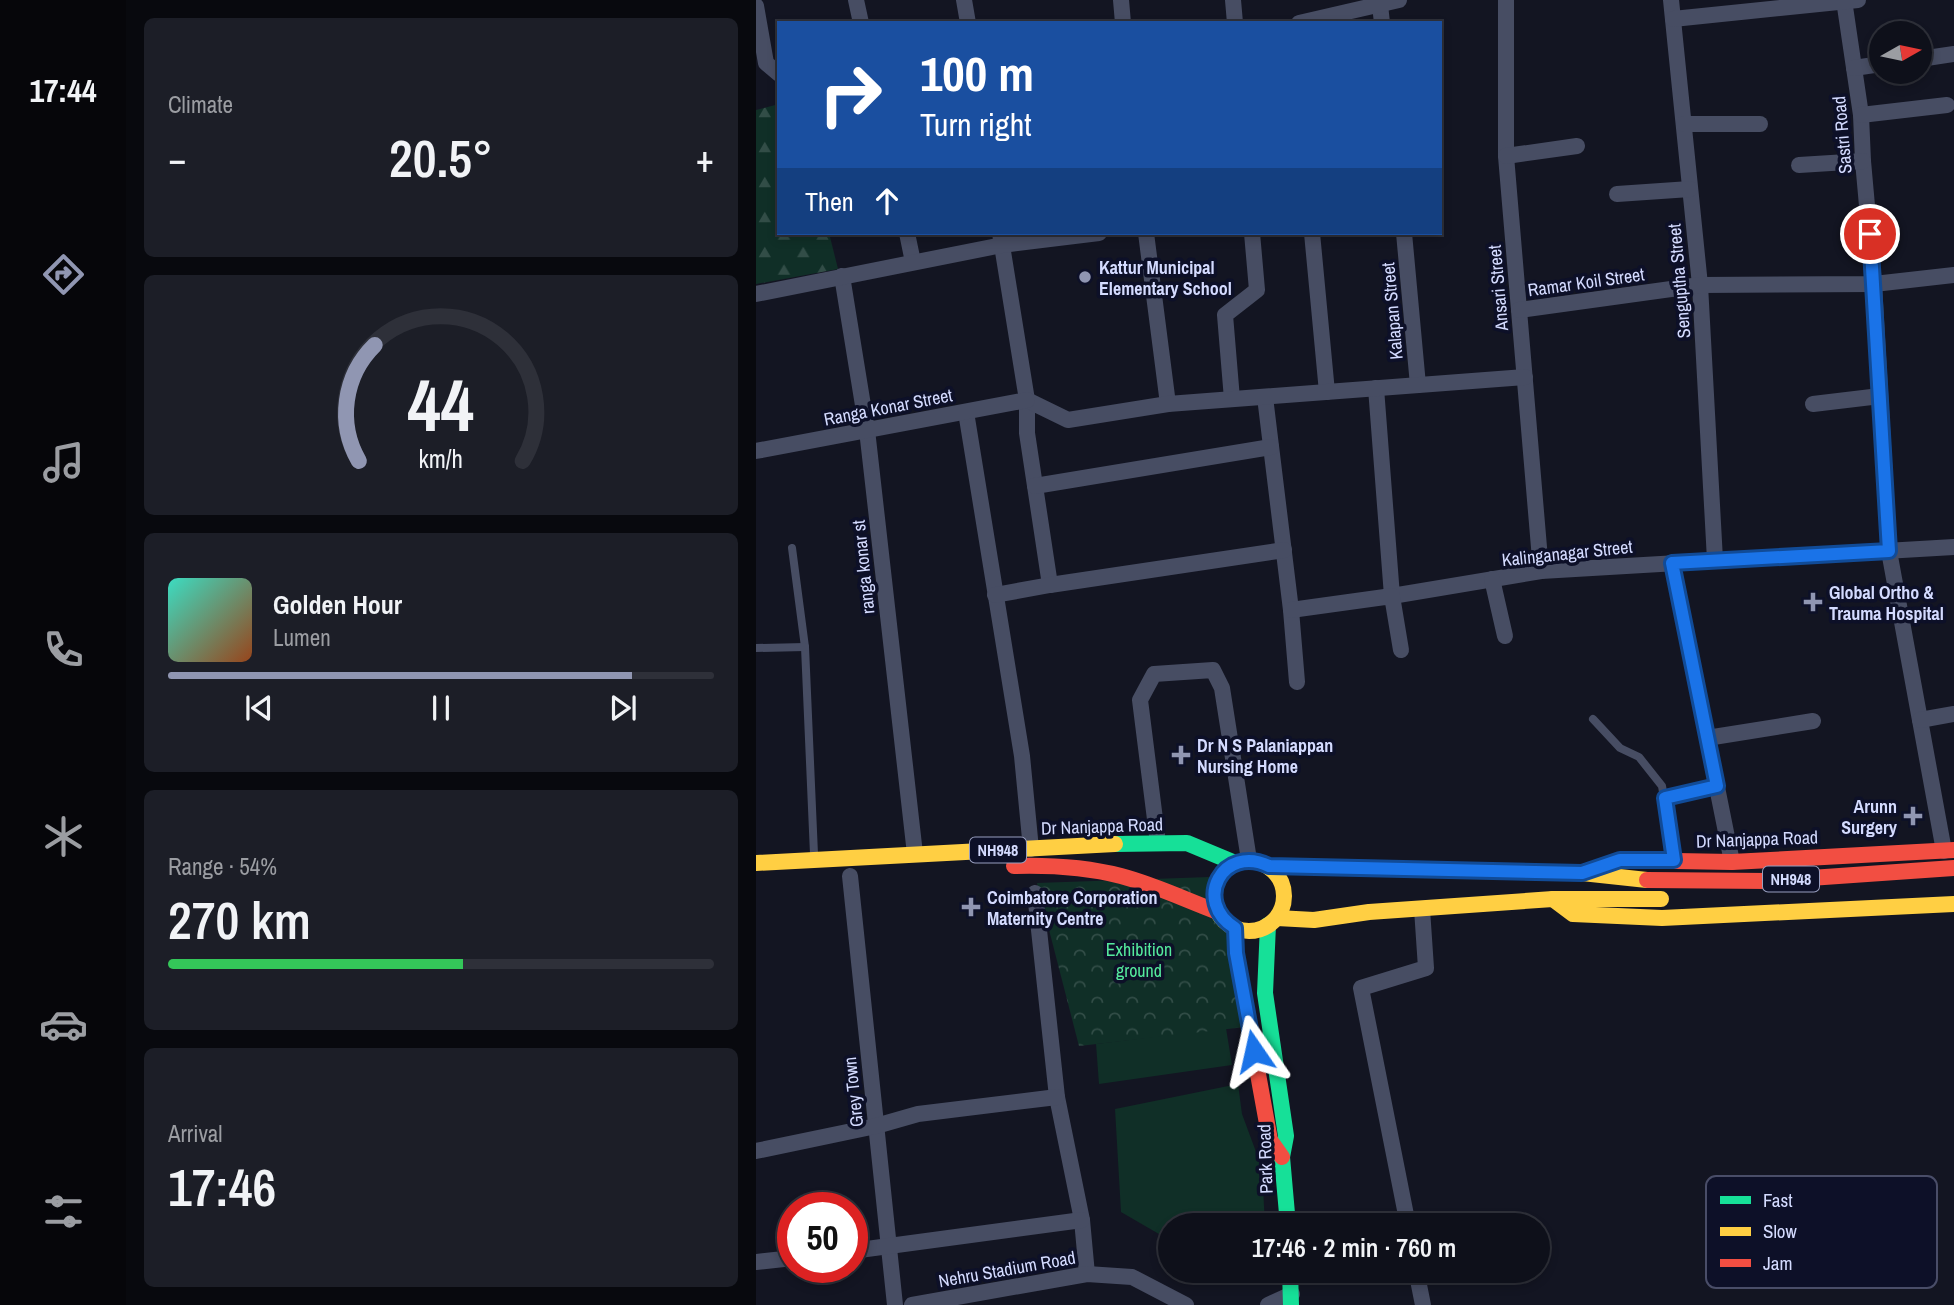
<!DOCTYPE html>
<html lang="en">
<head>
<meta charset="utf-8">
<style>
  :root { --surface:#0e101a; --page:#1c1e27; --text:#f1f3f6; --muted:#9b9da2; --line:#2e3039; --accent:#9096b2 }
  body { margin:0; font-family:"Archivo Narrow",sans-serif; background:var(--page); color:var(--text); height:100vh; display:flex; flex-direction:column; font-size:26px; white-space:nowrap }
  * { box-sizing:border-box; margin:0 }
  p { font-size:23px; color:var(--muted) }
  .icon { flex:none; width:38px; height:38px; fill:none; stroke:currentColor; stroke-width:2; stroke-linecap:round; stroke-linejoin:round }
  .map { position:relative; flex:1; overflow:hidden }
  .details { display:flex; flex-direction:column; gap:18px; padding:18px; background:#08090e; width:630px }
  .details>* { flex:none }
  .hud { position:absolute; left:21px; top:21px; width:665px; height:214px; border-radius:0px; box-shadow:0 4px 10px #0003,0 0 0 2px var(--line); background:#1a4fa0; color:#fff; overflow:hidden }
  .needle { width:46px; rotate:81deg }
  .buttons { position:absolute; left:1113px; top:21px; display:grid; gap:14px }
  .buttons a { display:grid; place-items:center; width:63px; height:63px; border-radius:50%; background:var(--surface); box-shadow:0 4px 10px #0003,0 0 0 2px var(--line); font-size:35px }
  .speed { position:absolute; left:21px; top:1192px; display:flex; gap:14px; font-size:35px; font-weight:700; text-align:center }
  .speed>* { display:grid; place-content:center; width:91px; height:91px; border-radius:50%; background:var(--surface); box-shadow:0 4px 10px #0003,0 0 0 2px var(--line); line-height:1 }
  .speed .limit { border:10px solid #d22; background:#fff; color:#111 }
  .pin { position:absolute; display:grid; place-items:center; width:60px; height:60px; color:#fff; margin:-30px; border:4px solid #fff; border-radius:50%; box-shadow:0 2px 7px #0007 }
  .me { position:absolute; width:77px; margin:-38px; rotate:349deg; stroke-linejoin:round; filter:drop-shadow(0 0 5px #0008) }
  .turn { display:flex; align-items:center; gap:24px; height:147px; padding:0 28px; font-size:32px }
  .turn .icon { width:91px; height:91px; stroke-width:2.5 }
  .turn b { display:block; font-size:49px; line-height:60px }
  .then { display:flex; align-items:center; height:66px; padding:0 28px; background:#0003; gap:14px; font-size:26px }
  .big { font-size:52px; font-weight:600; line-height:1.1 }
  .details .widget { flex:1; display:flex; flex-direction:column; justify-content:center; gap:10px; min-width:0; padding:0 24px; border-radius:10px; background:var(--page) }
  .details .dial { align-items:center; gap:0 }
  .dial svg { height:182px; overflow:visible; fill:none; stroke:var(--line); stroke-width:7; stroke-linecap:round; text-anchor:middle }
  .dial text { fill:var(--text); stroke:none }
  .song { display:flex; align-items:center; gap:21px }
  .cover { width:84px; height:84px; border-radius:10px; background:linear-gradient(135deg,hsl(170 70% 55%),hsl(20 70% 35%)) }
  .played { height:7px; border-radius:4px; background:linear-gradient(90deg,var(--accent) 85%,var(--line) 85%) }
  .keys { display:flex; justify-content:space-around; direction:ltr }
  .heat { display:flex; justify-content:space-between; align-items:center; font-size:38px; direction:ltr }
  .charge { height:10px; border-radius:5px; background:linear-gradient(90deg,#34c759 54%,var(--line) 0) }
  .trip { position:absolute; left:402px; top:1213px; width:392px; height:70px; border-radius:35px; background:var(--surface); box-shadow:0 4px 10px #0003,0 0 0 2px var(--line); font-weight:600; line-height:70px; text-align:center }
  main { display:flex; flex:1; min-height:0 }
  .dock { display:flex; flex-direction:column; width:126px; justify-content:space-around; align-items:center; background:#06060a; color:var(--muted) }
  .dock .icon { width:49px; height:49px }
  .dock .current { color:var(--accent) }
  .dock b { font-size:32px; color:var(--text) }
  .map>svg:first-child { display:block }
  .grass { fill:#102f27 }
  .forest { fill:url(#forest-firs) }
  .park { fill:url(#park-crowns) }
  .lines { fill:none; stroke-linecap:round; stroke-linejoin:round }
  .lane { stroke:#474d63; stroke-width:8 }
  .street { stroke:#474d63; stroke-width:16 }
  .fast { stroke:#16e098; stroke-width:16 }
  .slow { stroke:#ffcf43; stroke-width:16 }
  .jam { stroke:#f24e42; stroke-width:16 }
  .route-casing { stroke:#114b97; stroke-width:18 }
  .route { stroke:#1a73e8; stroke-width:12 }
  .poi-dot { fill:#9096b2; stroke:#0d1028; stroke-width:2.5 }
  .labels { text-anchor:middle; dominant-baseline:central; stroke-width:7; stroke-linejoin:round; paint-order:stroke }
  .shield { fill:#0d1028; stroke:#989ebe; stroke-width:2 }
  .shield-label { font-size:16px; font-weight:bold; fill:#d4dbff }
  .street-label { font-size:18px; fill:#d4dbff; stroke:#0d1028 }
  .poi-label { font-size:18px; font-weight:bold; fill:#d4dbff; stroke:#0d1028; text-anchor:start }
  .park-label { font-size:18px; fill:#55ea9d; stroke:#0d1028 }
  .key { fill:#0d1028; stroke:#494d68; stroke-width:2 }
  .key-label { font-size:19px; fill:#d4dbff }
</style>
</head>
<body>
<main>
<nav class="dock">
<b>17:44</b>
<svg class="icon current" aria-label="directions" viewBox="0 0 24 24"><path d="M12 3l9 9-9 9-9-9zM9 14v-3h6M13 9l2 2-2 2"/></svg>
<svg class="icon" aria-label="music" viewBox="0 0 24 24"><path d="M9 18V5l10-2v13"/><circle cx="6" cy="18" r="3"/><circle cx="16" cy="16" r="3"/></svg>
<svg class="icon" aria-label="phone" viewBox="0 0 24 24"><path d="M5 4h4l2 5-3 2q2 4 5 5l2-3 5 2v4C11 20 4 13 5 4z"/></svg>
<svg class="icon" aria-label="climate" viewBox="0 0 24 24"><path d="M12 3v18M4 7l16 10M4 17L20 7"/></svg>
<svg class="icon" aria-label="car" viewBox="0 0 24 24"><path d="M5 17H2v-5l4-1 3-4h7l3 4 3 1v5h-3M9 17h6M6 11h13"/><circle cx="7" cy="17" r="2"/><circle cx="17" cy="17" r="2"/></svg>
<svg class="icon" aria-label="filters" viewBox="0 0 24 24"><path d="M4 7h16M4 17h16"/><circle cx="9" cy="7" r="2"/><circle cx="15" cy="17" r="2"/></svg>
</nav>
<section class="details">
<div class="widget"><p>Climate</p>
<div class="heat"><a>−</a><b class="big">20.5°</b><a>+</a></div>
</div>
<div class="widget dial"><svg viewBox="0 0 100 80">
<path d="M14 69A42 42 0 1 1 86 69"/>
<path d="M14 69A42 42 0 0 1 21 18" stroke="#9096b2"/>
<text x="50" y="56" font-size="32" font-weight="700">44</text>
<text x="50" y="72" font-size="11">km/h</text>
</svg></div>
<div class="widget">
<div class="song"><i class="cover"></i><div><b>Golden Hour</b><p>Lumen</p></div></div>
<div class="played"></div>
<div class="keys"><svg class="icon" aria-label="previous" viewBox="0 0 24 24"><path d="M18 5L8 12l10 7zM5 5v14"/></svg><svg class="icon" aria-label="pause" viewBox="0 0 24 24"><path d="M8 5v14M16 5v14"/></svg><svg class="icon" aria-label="next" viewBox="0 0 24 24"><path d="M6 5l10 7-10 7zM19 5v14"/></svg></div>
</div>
<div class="widget"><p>Range · 54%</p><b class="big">270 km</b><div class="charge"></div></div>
<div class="widget"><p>Arrival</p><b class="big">17:46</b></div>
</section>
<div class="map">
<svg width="1198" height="1305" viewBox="0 0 1198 1305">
  <defs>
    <pattern id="forest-firs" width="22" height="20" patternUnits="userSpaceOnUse" patternTransform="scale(1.75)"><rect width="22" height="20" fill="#102f27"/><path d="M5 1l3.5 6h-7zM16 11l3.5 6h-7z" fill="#324d47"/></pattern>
    <pattern id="park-crowns" width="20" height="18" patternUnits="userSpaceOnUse" patternTransform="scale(1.75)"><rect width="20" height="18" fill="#102f27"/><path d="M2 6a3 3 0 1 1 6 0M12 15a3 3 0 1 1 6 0" fill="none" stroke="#324d47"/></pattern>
  </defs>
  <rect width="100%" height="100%" fill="#131522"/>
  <!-- grass -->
  <g class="grass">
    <polygon points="470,1028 476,1065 343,1084 340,1044"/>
    <polygon points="482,1084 486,1114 506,1168 509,1225 415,1225 415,1241 365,1212 359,1109"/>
  </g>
  <!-- forest -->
  <polygon class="forest" points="23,104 23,233 73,233 82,269 0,284 0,110"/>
  <!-- park -->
  <polygon class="park" points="455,877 468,902 489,1027 323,1046 281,883"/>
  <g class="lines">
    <!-- lane -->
    <g class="lane">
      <polyline points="36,548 49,647 58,854"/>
      <polyline points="0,648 49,647"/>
      <polyline points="837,719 864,748 883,757 906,786 918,858"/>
      <polyline points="909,798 961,786"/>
    </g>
    <!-- street -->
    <g class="street">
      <polyline points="100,0 105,23"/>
      <polyline points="208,0 212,23"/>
      <polyline points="365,0 367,23"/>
      <polyline points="477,0 479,23"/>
      <polyline points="750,0 750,156 785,571"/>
      <polyline points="915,0 944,285 959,560"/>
      <polyline points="1088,0 1105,115 1107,161 1118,284 1133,551 1188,851"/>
      <polyline points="624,5 626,23"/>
      <polyline points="0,6 10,63 23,74"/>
      <polyline points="917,19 1102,0"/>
      <polyline points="543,23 643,0"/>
      <polyline points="1164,59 1198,54"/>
      <polyline points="1098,68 1125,64"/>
      <polyline points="1105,115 1191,105"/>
      <polyline points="928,124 1004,124"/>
      <polyline points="750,156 821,146"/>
      <polyline points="1043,165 1107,161"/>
      <polyline points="861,194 934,189"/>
      <polyline points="151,233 157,262"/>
      <polyline points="244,233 271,400 271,433 294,585"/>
      <polyline points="390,233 412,404"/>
      <polyline points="556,233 571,392"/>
      <polyline points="648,233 662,385"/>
      <polyline points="86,276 111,430 159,854"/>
      <polyline points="0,294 246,245 343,233"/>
      <polyline points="763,310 944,285 1118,284 1198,275"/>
      <polyline points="620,388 636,596 785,571 1198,547"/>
      <polyline points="509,397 535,610 541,682"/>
      <polyline points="476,399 469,315 501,290 496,233"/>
      <polyline points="271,400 312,420 412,404 769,377"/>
      <polyline points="1057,404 1124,396"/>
      <polyline points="210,412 266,756 275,849"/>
      <polyline points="0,451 271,400"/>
      <polyline points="279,486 515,447"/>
      <polyline points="916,563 976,862"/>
      <polyline points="736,579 749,636"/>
      <polyline points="239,595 294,585 528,550"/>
      <polyline points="535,610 636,596 645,650"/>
      <polyline points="1164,720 1198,714"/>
      <polyline points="951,738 1057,721"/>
      <polyline points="402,843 384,700 398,674 457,670 466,688 493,860"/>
      <polyline points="94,876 139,1305"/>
      <polyline points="279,893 301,1097 326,1220 331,1274"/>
      <polyline points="0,1151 120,1126 162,1114 301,1097"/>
      <polyline points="652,1225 605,988 670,968 666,909"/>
      <polyline points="96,1251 326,1220"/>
      <polyline points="0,1262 37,1258"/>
      <polyline points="660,1270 667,1305"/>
      <polyline points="156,1305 331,1274 376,1277 430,1305"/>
      <polyline points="512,1305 536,1294"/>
    </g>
    <!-- fast -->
    <g class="fast">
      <polyline points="359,844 431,843 479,863"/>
      <polyline points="512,925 509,993 530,1136 526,1157 532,1225"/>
      <polyline points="534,1270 535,1305"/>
    </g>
    <!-- slow -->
    <g class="slow">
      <circle cx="493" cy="896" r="35"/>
      <polyline points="0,863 359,844"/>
      <polyline points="513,866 826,873 891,880"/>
      <polyline points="797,899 817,914 906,918 1198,904"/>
      <polyline points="521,918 558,920 613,912 797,899 905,899"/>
    </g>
    <!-- jam -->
    <g class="jam">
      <path d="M258 866C294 865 330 867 365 876 399 885 430 900 462 912"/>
      <polyline points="829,872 864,860 976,862 1198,850"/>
      <polyline points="891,880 1012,881 1198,868"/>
      <polyline points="479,928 480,953 514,1140 526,1157"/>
    </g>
  </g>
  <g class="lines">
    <!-- route casing -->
    <g class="route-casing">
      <path id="route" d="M498 1051 480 953 479 928C436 901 467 844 513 866L826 873 864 860H918L909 798 961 786 916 563 1133 551 1114 234"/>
    </g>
    <!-- route -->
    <use href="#route" class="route"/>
  </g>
  <!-- markers -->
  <g class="poi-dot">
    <circle cx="329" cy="277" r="7"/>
    <path d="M1053.5 591.5h7v7h7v7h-7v7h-7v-7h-7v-7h7z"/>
    <path d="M421.5 744.5h7v7h7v7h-7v7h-7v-7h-7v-7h7z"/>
    <path d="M1153.5 805.5h7v7h7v7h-7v7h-7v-7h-7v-7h7z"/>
    <path d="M211.5 896.5h7v7h7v7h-7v7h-7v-7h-7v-7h7z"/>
  </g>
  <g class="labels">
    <!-- shield labels -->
    <g class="shield">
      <rect x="214" y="837.5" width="56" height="25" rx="5"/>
      <rect x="1007" y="866.5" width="56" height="25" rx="5"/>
    </g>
    <g class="shield-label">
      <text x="242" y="850">NH948</text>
      <text x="1035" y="879">NH948</text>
    </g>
    <!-- street labels -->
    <g class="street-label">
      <text transform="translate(1086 135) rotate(-95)">Sastri Road</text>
      <text transform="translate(923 281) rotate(-95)">Senguptha Street</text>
      <text transform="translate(830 282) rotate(-8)">Ramar Koil Street</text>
      <text transform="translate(742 288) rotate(-95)">Ansari Street</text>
      <text transform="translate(636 311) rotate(-95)">Kalapan Street</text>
      <text transform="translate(132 407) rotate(-11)">Ranga Konar Street</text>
      <text transform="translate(811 553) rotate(-6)">Kalinganagar Street</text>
      <text transform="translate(107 567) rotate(-96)">ranga konar st</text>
      <text transform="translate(346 826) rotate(-2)">Dr Nanjappa Road</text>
      <text transform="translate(1001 839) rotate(-2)">Dr Nanjappa Road</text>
      <text transform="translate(97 1092) rotate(-96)">Grey Town</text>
      <text transform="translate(509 1159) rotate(-92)">Park Road</text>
      <text transform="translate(251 1269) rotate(-10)">Nehru Stadium Road</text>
    </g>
    <!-- poi labels -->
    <g class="poi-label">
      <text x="343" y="267">Kattur Municipal<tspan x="343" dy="21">Elementary School</tspan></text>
      <text x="1073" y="592">Global Ortho &amp;<tspan x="1073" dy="21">Trauma Hospital</tspan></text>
      <text x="441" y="745">Dr N S Palaniappan<tspan x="441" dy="21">Nursing Home</tspan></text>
      <text x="1141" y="806" text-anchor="end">Arunn<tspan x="1141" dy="21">Surgery</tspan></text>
      <text x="231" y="897">Coimbatore Corporation<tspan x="231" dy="21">Maternity Centre</tspan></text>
    </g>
    <!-- park labels -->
    <g class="park-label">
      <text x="383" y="949">Exhibition<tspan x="383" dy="21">ground</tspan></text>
    </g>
  </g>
  <!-- legend -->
  <rect x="950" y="1176" width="231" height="112" rx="10" class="key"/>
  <rect x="964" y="1196" width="31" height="8" fill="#16e098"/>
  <rect x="964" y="1227" width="31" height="9" fill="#ffcf43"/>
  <rect x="964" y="1259" width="31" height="8" fill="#f24e42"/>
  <g class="key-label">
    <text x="1007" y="1207">Fast</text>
    <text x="1007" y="1238">Slow</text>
    <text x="1007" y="1270">Jam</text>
  </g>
</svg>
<div class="buttons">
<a><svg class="needle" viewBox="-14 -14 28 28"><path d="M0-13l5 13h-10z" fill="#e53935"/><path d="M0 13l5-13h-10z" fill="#9b9da2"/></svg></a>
</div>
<div class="speed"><div class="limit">50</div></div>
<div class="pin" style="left:1114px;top:234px;background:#d93025"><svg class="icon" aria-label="arrive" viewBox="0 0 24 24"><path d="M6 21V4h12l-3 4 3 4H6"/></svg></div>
<svg class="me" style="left:498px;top:1051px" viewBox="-20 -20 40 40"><path d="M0-17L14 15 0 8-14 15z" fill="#1a73e8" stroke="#fff" stroke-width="4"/></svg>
<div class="trip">17:46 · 2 min · 760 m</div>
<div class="hud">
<div class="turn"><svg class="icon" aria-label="right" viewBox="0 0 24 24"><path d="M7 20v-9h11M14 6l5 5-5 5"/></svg><div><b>100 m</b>Turn right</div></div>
<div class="then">Then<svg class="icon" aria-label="ahead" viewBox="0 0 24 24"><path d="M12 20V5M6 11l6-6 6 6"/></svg></div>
</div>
</div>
</main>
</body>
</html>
